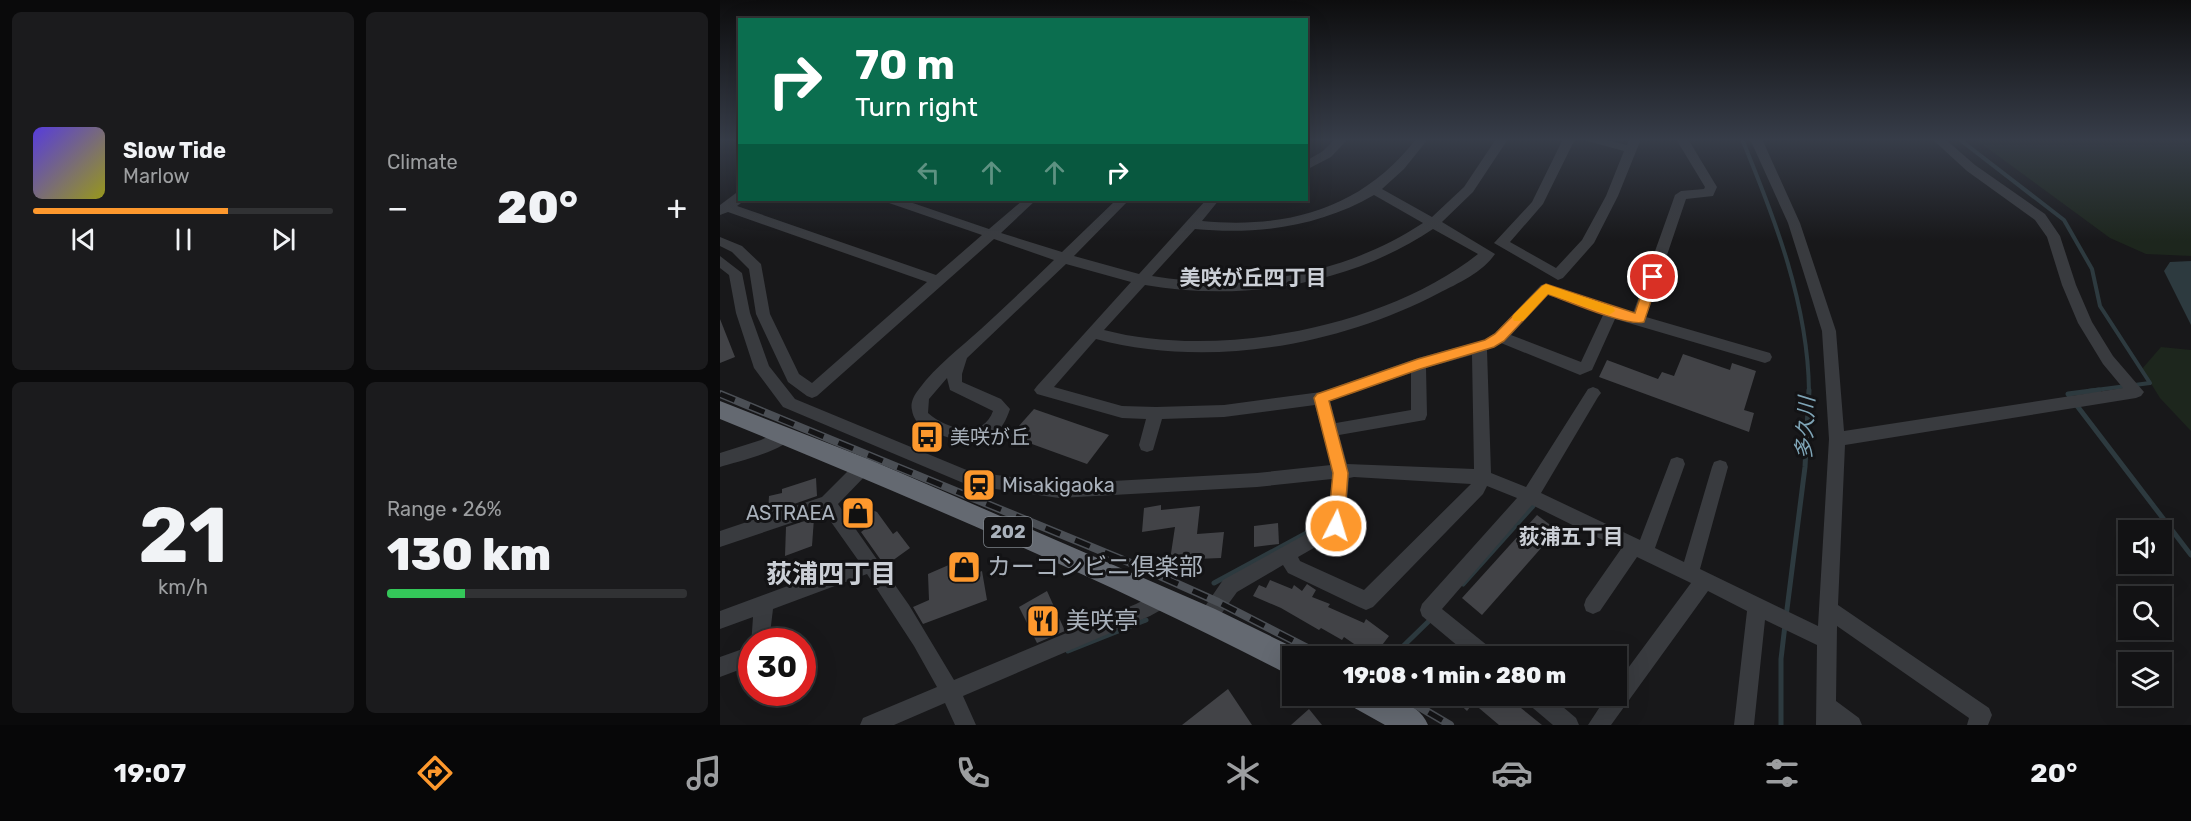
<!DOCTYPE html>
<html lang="en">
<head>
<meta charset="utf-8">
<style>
  :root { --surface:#121214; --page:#1b1b1d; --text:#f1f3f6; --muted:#9c9ea0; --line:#313234; --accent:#fd982d }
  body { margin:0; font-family:Rubik,"Noto Sans JP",sans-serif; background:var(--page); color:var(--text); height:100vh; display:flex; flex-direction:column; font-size:22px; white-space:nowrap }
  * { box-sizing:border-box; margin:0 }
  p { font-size:20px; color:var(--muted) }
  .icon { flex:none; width:33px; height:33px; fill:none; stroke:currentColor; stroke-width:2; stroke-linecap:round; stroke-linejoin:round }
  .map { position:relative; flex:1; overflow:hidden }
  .drawer { display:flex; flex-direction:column; gap:12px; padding:12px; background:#0a0a0b; width:720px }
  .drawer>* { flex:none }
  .guide { position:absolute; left:18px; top:18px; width:570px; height:183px; border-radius:0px; box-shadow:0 6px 24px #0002,0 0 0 2px var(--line); background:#0b6e4f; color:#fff; overflow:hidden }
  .buttons { position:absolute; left:1398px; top:520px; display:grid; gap:12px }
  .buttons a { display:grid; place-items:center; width:54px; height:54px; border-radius:0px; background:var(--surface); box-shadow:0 6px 24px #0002,0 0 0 2px var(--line); font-size:30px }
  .speed { position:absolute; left:18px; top:628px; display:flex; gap:12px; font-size:30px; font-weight:700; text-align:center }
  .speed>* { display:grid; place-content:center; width:78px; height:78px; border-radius:50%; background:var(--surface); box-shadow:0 6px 24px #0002,0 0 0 2px var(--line); line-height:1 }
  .speed .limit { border:9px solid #d22; background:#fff; color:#111 }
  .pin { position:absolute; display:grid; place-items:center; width:51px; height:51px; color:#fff; margin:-26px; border:3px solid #fff; border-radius:50%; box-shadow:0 2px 6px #0007 }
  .me { position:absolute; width:66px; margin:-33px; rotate:5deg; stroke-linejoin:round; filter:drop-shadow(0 0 4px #0008) }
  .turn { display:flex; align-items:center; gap:21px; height:126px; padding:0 18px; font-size:27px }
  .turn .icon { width:78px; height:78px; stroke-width:2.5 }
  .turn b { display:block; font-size:42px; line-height:51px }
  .lanes { display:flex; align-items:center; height:57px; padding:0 18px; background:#0003; justify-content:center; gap:30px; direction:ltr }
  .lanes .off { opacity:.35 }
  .big { font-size:45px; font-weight:800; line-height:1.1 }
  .drawer .widget { flex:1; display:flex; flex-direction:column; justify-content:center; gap:9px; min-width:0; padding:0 21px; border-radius:9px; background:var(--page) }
  .drawer .dial { align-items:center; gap:0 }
  .dial b { font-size:78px; line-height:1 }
  .song { display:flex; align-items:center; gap:18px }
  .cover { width:72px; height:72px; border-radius:9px; background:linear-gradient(135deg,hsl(250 70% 55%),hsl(60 70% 35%)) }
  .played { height:6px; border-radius:3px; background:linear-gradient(90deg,var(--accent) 65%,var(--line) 65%) }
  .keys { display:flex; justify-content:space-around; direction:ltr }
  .heat { display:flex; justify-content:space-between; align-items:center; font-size:33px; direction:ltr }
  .charge { height:9px; border-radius:4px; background:linear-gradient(90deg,#34c759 26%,var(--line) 0) }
  .drawer .tiles { flex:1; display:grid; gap:12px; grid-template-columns:repeat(2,1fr) }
  .trip { position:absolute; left:562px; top:646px; width:345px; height:60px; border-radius:0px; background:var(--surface); box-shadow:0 6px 24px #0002,0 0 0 2px var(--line); font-weight:800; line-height:60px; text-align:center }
  .menu { display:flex; height:96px; justify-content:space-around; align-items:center; background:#070708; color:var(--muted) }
  .menu .icon { width:42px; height:42px }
  .menu .active { color:var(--accent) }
  .menu b { font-size:27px; color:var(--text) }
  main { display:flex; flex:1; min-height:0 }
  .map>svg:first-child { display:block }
  .green { fill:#1d261d }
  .water { fill:#2d3a3f }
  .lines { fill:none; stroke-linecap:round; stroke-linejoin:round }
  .stream-far1 { stroke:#2d3a3f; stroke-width:4 }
  .stream { stroke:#2d3a3f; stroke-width:5 }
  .building { fill:#424347 }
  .minor { fill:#393b3f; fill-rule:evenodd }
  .highway { fill:#646971; fill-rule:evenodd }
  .rail-casing { stroke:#4b4f55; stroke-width:8 }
  .rail { stroke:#131315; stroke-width:5; stroke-dasharray:16; stroke-linecap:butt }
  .route { fill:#fd982d; stroke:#a4631d; stroke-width:1.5 }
  .slow { fill:#f59e0b }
  .labels { text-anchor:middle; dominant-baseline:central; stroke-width:6; stroke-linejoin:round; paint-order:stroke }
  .shield { fill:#131315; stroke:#7c8289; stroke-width:1.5 }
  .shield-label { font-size:18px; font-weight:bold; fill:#a9b1bb }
  .poi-label { font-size:20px; fill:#a9b1bb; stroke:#131315; text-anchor:start }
  .neighbourhood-label { font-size:21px; font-weight:bold; fill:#cbcfd6; stroke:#131315 }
  .water-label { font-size:21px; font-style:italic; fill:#7fa5b7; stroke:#131315 }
  .near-poi-label { font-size:24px; fill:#a9b1bb; stroke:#131315; text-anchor:start }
  .near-neighbourhood-label { font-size:26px; font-weight:bold; fill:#cbcfd6; stroke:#131315 }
</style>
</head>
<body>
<main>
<section class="drawer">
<div class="tiles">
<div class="widget">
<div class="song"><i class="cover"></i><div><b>Slow Tide</b><p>Marlow</p></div></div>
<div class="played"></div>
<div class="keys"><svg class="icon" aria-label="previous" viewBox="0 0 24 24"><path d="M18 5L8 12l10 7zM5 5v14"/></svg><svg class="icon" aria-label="pause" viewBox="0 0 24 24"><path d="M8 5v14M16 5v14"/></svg><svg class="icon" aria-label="next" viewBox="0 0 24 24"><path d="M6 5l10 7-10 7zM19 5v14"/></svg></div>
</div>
<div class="widget"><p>Climate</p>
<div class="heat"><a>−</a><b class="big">20°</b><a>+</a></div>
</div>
<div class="widget dial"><b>21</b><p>km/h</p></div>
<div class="widget"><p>Range · 26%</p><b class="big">130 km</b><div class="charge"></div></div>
</div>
</section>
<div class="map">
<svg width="1471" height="725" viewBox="0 0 1471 725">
  <rect width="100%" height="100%" fill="#18181a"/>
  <!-- green -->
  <g class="green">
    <polygon points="1255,139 1471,139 1471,256 1426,254 1390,238"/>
    <polygon points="1441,347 1471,350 1471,431 1440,398 1422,369"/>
  </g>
  <!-- water -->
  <polygon class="water" points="1471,261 1471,325 1444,271 1450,262"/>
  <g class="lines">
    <!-- stream-far1 -->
    <g class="stream-far1">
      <path d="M1022 139C1055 219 1088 304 1089 391"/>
      <polyline points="1239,139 1344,220 1372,269 1380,306 1430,383 1368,391"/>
    </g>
    <!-- stream -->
    <g class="stream">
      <polyline points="1379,390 1348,394 1471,555"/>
      <polyline points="494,583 594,529 602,520"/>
      <polyline points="743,584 813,506"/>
      <polyline points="1066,617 1085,467 1089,390"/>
      <polyline points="348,651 426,620"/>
      <polyline points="672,657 711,619"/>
      <polyline points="1061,725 1061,659 1065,625"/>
    </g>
  </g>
  <!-- building -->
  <g class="building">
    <polygon points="0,319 15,357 0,363"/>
    <polygon points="963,354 1010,370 1012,363 1036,371 1024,410 1034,413 1029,432 879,377 887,360 938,379 942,372 954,376"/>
    <polygon points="314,409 389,435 367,464 290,436"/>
    <polygon points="96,478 97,496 48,513 49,496 62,493 62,489"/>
    <polygon points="133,502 157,512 173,534 177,531 190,548 165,566 141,532 148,527 132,520 125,510"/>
    <polygon points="441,505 441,510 480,506 477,534 504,532 501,558 450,560 455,527 422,532 424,508"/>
    <polygon points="817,515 837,530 762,615 742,598"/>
    <polygon points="94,518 92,546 65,556 66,527"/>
    <polygon points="558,523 559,544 534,547 534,526"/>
    <polygon points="231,564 233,582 262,571 267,600 203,624 193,607 209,600 208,574"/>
    <polygon points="550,580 572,589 574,585 582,591 587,584 596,590 592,597 610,604 608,607 644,623 646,619 669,636 653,657 624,637 622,640 601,628 599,630 561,608 533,596 539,585 546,588"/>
    <polygon points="327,591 345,631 317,643 299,607"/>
    <polygon points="508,689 532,725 462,725"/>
    <polygon points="731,696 786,696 822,725 779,725 753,703 747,711"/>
    <polygon points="589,709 602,725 571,725"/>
  </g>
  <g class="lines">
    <!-- minor -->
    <g class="minor">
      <polygon points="11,139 20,139 20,143"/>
      <polygon points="615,139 628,139 611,157 586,170 586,161 603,151"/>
      <path d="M696 139H708L684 169 662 189 712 217 744 187 776 139H788L753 192 722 222 775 254C763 272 737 284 719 293 618 346 488 369 376 339L334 387 402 406 436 407 504 405 601 392 698 358 764 340 775 333 821 285 826 284 913 313 955 195 961 191 984 189 985 187 956 139H968L997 187 993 196 966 199 926 317 1050 353 1052 357 1050 361 1045 363 895 319 872 370 860 375 781 343 767 350 771 473 806 487 868 389 873 387 878 389 881 393 878 397 821 493 920 540 951 459 957 457 963 459 965 464 935 548 964 562 992 467 994 462 1000 460 1006 462 1008 467 980 569 1098 626 1109 439 1102 331 1068 223 1030 139H1042L1080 223 1116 331 1124 431 1403 388 1383 364 1358 323 1342 285 1327 237 1315 220 1247 171 1212 139H1225L1255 165 1325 214 1340 236 1356 285 1372 322 1393 356 1424 392 1421 396 1416 398 1125 445 1118 605 1269 708 1272 715 1268 725H1247L1249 718 1117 626 1116 701 1139 718 1142 725H1096L1097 645 1045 620 1034 725H1014L1027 611 988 591 891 725H868L887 696H897V683L971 583 917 557 880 611 873 614 866 611 864 605 866 599 901 549 812 505 722 609 773 650 776 657H751L702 616 700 610 702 604 797 498 767 486 763 494 653 607 646 610 639 607 568 573 563 565 517 592 493 625 486 627 479 625 477 618 503 580 608 522 612 479 537 487 339 498 248 485 63 407 34 368 16 313 9 275 0 268V256L22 273 30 313 49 366 75 399 249 471 339 484 537 473 611 465 595 405 504 417 442 419 433 450 427 452 421 450 419 445 426 419 402 418 317 394 314 390 317 386 411 282 346 264 247 358 242 374V382L281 399 290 409C278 446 253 447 221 435 208 431 194 425 192 410 190 403 194 395 199 389 216 366 240 348 261 329 286 306 310 283 334 260L274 239 97 396 92 398 87 396 68 382 36 314 29 269 12 252 0 246V237L22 246 41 264 50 314 79 374 92 383 207 282 8 212 0 215V205L20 190V200H25L17 206 216 275 262 235 169 203 167 200H184L269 229 303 200H316L281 233 342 252 396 200H409L354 256 419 274 486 200H499L482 221C567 229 642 209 696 139ZM654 195 703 223C624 275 525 292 432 276L475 229C536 235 599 227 654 195ZM713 229 758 254C666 327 498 360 384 330L425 285C524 302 629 285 713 229ZM828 295 883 315 861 362 791 335ZM752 355 754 469 627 464 619 435 705 420 707 415 706 368ZM691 373V410L616 423 610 401ZM227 378 230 390 273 411C263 440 226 429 208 413L209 399ZM629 478 634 477 751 484 644 590 580 561 578 557 622 532 625 526Z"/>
      <polygon points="843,139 855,139 823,204 790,242 836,268 862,240 886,196 904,151 860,139 882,139 907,145 909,139 921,139 898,196 874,243 843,278 838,280 774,243 812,202"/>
      <path d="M66 428 72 430 74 435C67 450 17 462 0 467V453L41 440Z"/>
      <polygon points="143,460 149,462 151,467 149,472 118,504 189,605 234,680 416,604 441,591 448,594 450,600 448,606 430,616 243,696 256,725 235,725 225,703 174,725 140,725 143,718 217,687 194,646 147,574 53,609 49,642 32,642 32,665 0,677 0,657 31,646 33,617 0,629 0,611 138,560 104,512 0,547 0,531 102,497 137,462"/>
      <polygon points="804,696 830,696 856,718 859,725 833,725 807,703"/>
    </g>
    <!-- highway -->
    <g class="highway">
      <path d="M0 401 151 460 495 609 583 652 585 657H573V676L563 672C381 578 190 497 0 419Z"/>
      <path d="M627 696C655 696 696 695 708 725H665L631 706Z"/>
    </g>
    <!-- rail casing -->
    <g class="rail-casing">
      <g id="rail">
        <polyline points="0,394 413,564 498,602 605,657"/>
        <polyline points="681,696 730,725"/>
      </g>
    </g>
    <!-- rail -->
    <use href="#rail" class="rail"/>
  </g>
  <!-- sky -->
  <linearGradient id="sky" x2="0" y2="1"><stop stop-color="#0d0d0e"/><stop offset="0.58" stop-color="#373d49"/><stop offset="1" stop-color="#373d49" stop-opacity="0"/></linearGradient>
  <rect width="1471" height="241" fill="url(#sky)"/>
  <!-- route -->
  <path class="route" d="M933 273 939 277 924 322C908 327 847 301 828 294L784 341 774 347 700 369 609 401 628 473 624 526 622 531 616 534 611 531 608 526 613 473 594 398 597 394 698 359 765 340 775 334 822 286 826 284 915 313 927 277Z"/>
  <!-- slow -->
  <polygon class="slow" points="826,284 893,307 895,311 889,315 828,294 803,321 794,321 792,317 794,314 822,286"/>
  <!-- icons -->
  <defs>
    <g id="bus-square" transform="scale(1.725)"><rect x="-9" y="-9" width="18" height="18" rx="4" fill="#fd982d" stroke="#131315"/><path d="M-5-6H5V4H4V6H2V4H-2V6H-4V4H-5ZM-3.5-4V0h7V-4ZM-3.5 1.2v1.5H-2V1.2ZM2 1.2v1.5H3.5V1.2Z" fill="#111"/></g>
    <g id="station-square" transform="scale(1.725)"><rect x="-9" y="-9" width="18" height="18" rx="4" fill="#fd982d" stroke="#131315"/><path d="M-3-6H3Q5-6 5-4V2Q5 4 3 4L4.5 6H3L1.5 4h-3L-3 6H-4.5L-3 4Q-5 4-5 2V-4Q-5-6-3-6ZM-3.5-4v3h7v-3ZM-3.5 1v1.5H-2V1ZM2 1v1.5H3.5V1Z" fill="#111"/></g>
    <g id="shop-square" transform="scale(1.725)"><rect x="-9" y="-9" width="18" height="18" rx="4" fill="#fd982d" stroke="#131315"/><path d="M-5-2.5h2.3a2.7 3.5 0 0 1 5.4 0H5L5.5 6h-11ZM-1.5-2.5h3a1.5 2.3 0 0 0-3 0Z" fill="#111"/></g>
    <g id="restaurant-square" transform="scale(1.725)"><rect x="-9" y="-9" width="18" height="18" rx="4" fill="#fd982d" stroke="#131315"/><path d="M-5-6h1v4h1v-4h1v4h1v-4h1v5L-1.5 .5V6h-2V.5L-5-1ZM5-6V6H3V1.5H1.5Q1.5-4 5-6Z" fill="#111"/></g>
  </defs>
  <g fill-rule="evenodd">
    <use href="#bus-square" x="207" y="437"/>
    <use href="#station-square" x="259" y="485"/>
    <use href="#shop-square" x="138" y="513"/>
    <use href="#shop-square" x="244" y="567"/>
    <use href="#restaurant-square" x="323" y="621"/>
  </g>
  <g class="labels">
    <!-- shield labels -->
    <rect class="shield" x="264" y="517" width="48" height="30" rx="4.5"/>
    <g class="shield-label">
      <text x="288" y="532">202</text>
    </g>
    <!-- poi labels -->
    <g class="poi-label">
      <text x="230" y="437">美咲が丘</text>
      <text x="282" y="485">Misakigaoka</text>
      <text x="115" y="513" text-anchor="end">ASTRAEA</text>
    </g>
    <!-- neighbourhood labels -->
    <g class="neighbourhood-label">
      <text x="533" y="277">美咲が丘四丁目</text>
      <text x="851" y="536">荻浦五丁目</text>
    </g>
    <!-- water labels -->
    <g class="water-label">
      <text transform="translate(1085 428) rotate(-87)">多久川</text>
    </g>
    <!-- near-poi labels -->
    <g class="near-poi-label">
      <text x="267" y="567">カーコンビニ倶楽部</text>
      <text x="346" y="621">美咲亭</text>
    </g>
    <!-- near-neighbourhood labels -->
    <g class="near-neighbourhood-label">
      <text x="111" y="574">荻浦四丁目</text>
    </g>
  </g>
</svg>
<div class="buttons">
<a><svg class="icon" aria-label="sound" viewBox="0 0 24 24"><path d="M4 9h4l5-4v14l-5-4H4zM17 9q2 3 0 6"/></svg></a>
<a><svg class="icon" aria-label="search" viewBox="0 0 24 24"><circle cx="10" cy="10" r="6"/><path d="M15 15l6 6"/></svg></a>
<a><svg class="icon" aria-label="layers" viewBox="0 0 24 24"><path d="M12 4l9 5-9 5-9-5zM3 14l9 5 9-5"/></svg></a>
</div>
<div class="speed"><div class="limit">30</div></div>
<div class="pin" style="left:933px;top:277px;background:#d93025"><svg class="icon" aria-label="arrive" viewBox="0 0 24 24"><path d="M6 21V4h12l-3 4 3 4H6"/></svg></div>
<svg class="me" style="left:616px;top:526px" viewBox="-20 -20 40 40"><circle r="17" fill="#fd982d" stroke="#fff" stroke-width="3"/><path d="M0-11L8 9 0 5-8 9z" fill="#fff"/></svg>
<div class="trip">19:08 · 1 min · 280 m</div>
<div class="guide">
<div class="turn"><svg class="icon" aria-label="right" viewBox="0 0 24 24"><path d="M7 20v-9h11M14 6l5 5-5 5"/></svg><div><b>70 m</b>Turn right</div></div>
<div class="lanes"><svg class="icon off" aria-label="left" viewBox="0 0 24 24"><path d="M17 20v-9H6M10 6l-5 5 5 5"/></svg><svg class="icon off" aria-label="ahead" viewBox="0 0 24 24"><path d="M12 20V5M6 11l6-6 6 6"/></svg><svg class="icon off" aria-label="ahead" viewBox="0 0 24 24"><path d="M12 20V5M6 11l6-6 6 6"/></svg><svg class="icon" aria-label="right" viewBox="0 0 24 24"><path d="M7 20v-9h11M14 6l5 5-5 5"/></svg></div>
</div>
</div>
</main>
<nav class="menu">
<b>19:07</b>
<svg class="icon active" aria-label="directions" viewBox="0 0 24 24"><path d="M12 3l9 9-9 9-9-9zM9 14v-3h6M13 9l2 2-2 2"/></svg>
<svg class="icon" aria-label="music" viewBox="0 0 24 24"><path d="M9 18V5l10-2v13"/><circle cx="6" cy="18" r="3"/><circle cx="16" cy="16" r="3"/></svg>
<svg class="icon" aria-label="phone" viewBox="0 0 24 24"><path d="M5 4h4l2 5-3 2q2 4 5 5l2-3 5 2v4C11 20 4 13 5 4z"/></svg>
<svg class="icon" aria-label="climate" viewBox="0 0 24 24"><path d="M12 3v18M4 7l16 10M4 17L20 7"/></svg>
<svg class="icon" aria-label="car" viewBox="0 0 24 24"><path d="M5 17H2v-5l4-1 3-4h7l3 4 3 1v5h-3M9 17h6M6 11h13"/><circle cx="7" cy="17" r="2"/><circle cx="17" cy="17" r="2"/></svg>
<svg class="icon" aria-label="filters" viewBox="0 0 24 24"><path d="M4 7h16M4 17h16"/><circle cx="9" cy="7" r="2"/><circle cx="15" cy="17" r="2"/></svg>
<b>20°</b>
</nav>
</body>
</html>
